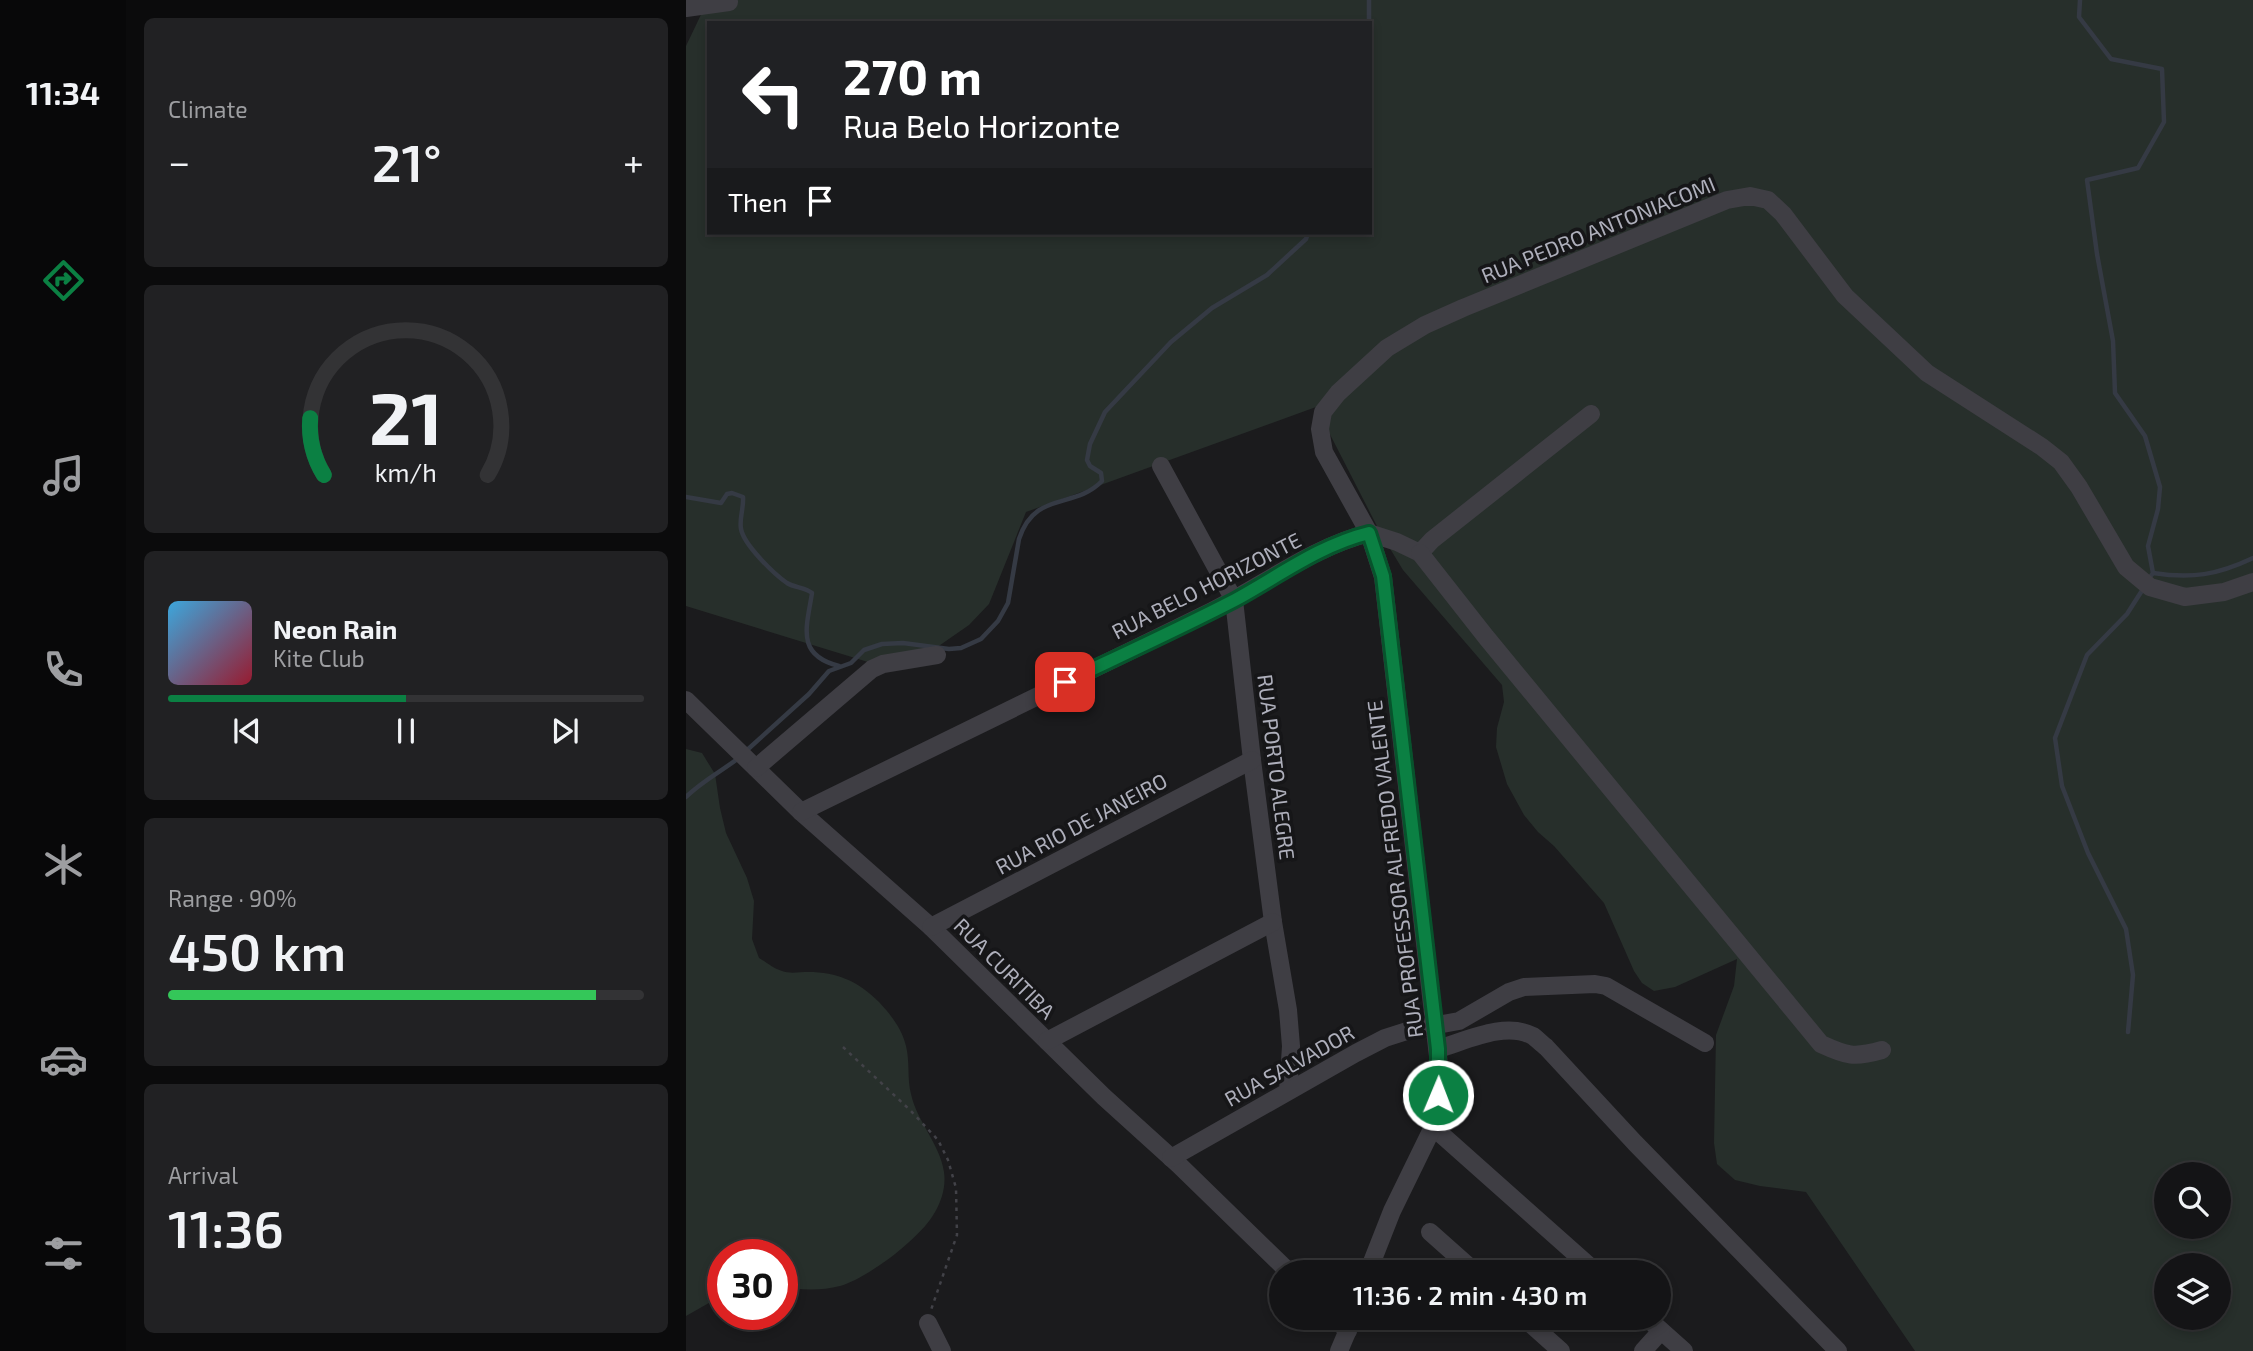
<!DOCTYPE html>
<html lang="en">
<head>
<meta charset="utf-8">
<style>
  :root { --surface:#141416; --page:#212123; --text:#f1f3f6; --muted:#9d9ea1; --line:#333335; --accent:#0b8043 }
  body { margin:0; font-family:"Exo 2",sans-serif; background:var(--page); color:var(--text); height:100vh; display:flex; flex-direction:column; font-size:26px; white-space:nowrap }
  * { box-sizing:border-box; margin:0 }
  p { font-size:23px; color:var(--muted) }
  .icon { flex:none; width:38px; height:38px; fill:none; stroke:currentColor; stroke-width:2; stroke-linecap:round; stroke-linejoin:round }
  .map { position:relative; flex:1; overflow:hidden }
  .side { display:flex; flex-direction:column; gap:18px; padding:18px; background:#0b0b0c; width:560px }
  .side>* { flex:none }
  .hud { position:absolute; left:21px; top:21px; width:665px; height:214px; border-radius:0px; box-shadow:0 4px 10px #0003,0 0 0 2px var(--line); background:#202124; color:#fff; overflow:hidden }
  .buttons { position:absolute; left:1468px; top:1162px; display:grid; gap:14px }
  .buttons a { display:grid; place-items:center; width:77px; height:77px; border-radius:50%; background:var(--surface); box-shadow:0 4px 10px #0003,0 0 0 2px var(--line); font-size:35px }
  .speed { position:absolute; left:21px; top:1239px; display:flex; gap:14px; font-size:35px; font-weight:700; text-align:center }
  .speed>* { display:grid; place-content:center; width:91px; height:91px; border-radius:50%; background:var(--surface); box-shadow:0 4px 10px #0003,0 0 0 2px var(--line); line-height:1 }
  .speed .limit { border:10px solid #d22; background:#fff; color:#111 }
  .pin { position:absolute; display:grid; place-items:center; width:60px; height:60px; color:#fff; margin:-30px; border-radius:14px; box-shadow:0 4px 10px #0006 }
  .me { position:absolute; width:77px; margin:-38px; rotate:1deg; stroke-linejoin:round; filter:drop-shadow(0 0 5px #0008) }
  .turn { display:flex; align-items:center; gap:24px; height:147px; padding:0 21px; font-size:32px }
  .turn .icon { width:91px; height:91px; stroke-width:2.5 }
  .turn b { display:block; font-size:49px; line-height:60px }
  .then { display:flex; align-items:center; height:66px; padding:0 21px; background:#0003; gap:14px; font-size:26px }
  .big { font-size:52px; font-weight:600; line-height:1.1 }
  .side .widget { flex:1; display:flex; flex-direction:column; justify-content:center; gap:10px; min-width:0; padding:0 24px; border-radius:10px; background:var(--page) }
  .side .dial { align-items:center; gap:0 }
  .dial svg { height:182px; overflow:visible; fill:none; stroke:var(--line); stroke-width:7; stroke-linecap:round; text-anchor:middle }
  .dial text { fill:var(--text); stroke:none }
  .song { display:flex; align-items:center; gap:21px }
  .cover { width:84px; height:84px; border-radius:10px; background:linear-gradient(135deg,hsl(200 70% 55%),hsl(350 70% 35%)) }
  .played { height:7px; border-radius:4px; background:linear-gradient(90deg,var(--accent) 50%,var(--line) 50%) }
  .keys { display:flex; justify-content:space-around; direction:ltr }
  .heat { display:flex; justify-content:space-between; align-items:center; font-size:38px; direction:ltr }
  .charge { height:10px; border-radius:5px; background:linear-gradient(90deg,#34c759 90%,var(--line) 0) }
  .trip { position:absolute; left:583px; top:1260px; width:402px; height:70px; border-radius:35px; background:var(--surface); box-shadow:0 4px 10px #0003,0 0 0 2px var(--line); font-weight:600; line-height:70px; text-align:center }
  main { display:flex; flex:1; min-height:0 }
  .tab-bar { display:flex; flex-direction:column; width:126px; justify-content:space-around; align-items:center; background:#080809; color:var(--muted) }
  .tab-bar .icon { width:49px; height:49px }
  .tab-bar .current { color:var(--accent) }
  .tab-bar b { font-size:32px; color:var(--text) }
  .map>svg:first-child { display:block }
  .green { fill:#272f2b; fill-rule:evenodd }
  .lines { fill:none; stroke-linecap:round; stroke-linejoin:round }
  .stream { stroke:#353a44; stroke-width:4.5 }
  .path { stroke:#424248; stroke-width:2.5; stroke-dasharray:3.5 5; stroke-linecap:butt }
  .minor { stroke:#3f3e44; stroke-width:18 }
  .route-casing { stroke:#07532c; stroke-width:18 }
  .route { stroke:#0b8043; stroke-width:12 }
  .labels { text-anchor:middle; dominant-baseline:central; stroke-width:7; stroke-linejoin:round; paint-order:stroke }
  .street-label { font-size:21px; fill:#aeafbb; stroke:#161618 }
</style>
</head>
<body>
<main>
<nav class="tab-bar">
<b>11:34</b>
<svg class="icon current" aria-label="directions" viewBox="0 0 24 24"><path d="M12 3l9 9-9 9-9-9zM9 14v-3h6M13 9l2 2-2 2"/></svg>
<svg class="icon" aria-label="music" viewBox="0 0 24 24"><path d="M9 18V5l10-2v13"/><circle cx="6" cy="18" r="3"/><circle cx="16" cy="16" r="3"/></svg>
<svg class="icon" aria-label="phone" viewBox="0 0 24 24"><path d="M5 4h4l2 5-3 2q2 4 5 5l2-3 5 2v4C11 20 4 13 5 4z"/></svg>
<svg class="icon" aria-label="climate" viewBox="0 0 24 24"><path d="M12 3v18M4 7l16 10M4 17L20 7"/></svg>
<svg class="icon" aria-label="car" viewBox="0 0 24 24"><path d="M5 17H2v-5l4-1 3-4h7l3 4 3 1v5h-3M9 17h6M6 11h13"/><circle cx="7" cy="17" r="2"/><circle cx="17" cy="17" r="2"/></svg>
<svg class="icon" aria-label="filters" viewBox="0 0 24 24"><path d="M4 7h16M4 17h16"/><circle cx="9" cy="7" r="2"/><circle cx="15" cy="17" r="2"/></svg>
</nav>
<section class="side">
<div class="widget"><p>Climate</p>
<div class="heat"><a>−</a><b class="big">21°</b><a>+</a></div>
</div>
<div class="widget dial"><svg viewBox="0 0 100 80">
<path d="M14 69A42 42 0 1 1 86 69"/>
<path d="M14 69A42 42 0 0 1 8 44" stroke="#0b8043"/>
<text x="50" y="56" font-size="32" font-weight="700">21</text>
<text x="50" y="72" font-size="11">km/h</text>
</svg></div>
<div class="widget">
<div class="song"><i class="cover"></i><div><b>Neon Rain</b><p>Kite Club</p></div></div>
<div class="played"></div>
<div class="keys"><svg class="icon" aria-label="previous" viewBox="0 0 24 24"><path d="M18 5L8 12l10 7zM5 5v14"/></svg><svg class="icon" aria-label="pause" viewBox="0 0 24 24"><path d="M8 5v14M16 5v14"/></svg><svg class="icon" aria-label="next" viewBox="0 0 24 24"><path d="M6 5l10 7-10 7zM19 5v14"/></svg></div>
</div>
<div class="widget"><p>Range · 90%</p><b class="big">450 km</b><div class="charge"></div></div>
<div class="widget"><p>Arrival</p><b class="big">11:36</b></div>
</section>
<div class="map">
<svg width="1567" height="1351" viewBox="0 0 1567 1351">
  <rect width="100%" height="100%" fill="#1b1b1d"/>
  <!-- green -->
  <g class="green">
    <path d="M22 0H1567V1351H1229L1120 1192 1074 1186 1049 1180 1031 1164 1028 1143 1030 1035 1048 986 1051 959 989 987 968 991 956 983 948 971 918 903 868 846 852 832 838 815 821 784 810 747 811 728 818 702 816 685 717 570 694 532 630 407 340 512 303 604 283 625 247 650 182 662 0 606V46ZM23 23H684V233H23ZM1480 1174H1533V1227H1480ZM1480 1265H1533V1318H1480Z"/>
    <path d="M0 749 16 753 29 774 34 808 40 833 61 878 68 901 66 939 73 958C80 962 88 969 96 971 103 974 114 972 122 972 151 972 172 981 193 1002 205 1015 216 1029 220 1046 224 1062 221 1079 225 1094 231 1122 254 1144 258 1172 260 1186 256 1200 249 1212 235 1238 182 1278 154 1286 135 1291 115 1290 96 1287V1255H37V1295L0 1316Z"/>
  </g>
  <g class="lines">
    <!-- stream -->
    <g class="stream">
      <polyline points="1394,0 1393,17 1425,59 1476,69 1478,122 1452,168 1401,180 1411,254 1427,341 1429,393 1459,436 1474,487 1472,509 1462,546 1467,573 1461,581"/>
      <polyline points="683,23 683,0"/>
      <path d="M0 497 35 503 41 494 46 493 57 497C58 508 53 518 55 529 58 545 88 574 101 583 109 588 119 587 126 593 121 626 109 655 153 666"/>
      <path d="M1467 573C1506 579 1531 575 1567 558"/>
      <path d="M60 751 123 694 143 671 165 663 178 650 196 644 217 643 263 649 275 648 295 639 312 621 322 603 333 539C349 490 388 510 416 481L415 473 404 466 401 460 404 444 419 412 485 342 526 308 581 275 620 239 622 233"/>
      <path d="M0 797C16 781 36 771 54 757"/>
      <polyline points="1442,1032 1447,975 1440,929 1402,853 1376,786 1369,738 1401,655 1441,614 1457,589"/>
    </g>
    <!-- path -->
    <polyline class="path" points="157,1047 224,1110 252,1140 262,1160 270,1188 271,1235 245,1310"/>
    <!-- minor -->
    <g class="minor">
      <polyline points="0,8 43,2 42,0"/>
      <polyline points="475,466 548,600 566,760 587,922 602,1010 605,1046 602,1091"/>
      <polyline points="683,533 711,542 734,553 746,540 905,414"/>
      <path d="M734 553 800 637 1135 1044C1161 1056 1168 1058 1196 1050"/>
      <polyline points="0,700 115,812 245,927 418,1097 492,1164 603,1272"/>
      <polyline points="70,768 186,669 197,664 251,655"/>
      <path d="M115 812C252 745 389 678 526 611 578 585 627 547 683 533"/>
      <polyline points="245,927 566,760"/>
      <polyline points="361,1041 587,922"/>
      <path d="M752 1049C780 1041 819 1021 847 1036 851 1039 856 1044 860 1047L949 1143 1152 1351"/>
      <polyline points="747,1127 910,1272"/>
      <polyline points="485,1158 670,1053 699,1038 724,1030 773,1021 823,992 838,987 909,984 920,986 1019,1043"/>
      <polyline points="744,1232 789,1272"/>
      <polyline points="682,1272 706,1211 747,1127 752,1095 753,1065 697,577 683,533 638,452 634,429 637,412 652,393 701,348 739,325 777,308 1041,200 1064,196 1082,200 1097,214 1159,296 1241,373 1356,447 1375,462 1393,487 1440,567 1464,587 1499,597 1538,592 1567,582"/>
      <polyline points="648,1318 662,1331"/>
      <polyline points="838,1318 875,1351"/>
      <polyline points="961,1318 998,1351"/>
      <polyline points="242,1323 256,1351"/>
      <polyline points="653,1351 667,1318"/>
      <polyline points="957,1351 975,1331"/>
    </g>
  </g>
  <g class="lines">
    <!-- route casing -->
    <g class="route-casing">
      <path id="route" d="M379 682C436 655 493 629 549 600 593 576 634 545 683 533L697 576 752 1049V1095"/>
    </g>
    <!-- route -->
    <use href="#route" class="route"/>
  </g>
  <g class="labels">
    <!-- street labels -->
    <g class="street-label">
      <text transform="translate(912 229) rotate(-22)">RUA PEDRO ANTONIACOMI</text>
      <text transform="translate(520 585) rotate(-27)">RUA BELO HORIZONTE</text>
      <text transform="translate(591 767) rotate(83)">RUA PORTO ALEGRE</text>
      <text transform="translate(395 823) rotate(-28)">RUA RIO DE JANEIRO</text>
      <text transform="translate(708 869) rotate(-97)">RUA PROFESSOR ALFREDO VALENTE</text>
      <text transform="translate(319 968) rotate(45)">RUA CURITIBA</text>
      <text transform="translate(603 1065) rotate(-29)">RUA SALVADOR</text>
    </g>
  </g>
</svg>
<div class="buttons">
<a><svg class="icon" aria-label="search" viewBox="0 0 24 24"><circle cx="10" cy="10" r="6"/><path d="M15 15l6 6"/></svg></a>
<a><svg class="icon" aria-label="layers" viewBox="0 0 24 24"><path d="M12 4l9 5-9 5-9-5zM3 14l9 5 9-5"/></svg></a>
</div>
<div class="speed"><div class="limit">30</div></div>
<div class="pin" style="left:379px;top:682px;background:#d93025"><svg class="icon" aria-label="arrive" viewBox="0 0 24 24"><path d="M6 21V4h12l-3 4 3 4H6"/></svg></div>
<svg class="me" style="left:752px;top:1095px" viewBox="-20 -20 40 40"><circle r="17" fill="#0b8043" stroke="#fff" stroke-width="3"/><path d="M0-11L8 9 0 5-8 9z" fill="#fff"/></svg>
<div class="trip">11:36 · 2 min · 430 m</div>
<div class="hud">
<div class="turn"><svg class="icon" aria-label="left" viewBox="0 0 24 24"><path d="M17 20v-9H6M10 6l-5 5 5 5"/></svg><div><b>270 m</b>Rua Belo Horizonte</div></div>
<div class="then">Then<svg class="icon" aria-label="arrive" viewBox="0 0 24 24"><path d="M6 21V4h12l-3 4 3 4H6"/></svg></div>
</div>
</div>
</main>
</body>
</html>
